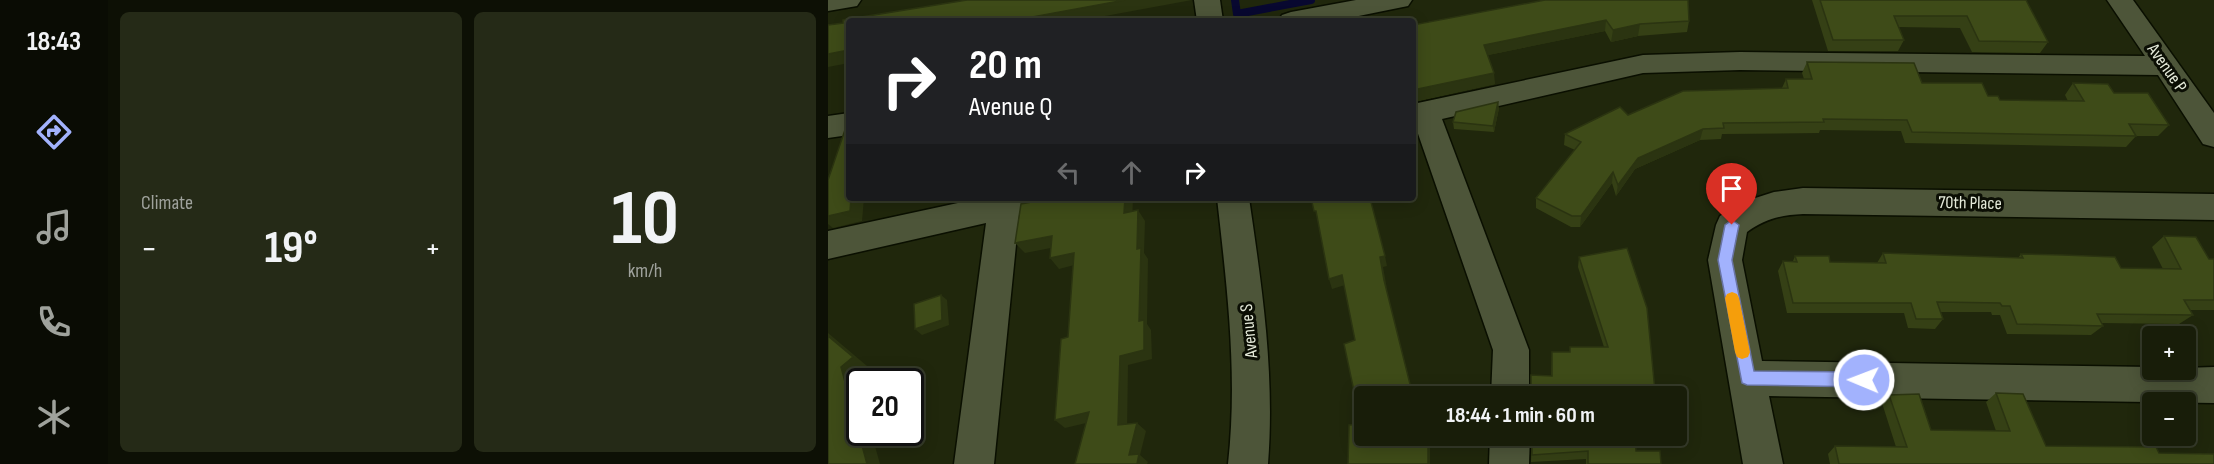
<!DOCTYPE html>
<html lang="en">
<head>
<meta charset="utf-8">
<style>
  :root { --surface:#181d09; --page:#252a17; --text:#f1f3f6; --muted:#9fa29c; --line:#363b2a; --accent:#a2b2fd }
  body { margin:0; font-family:"Sofia Sans Condensed",sans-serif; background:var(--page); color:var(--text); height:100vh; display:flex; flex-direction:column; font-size:22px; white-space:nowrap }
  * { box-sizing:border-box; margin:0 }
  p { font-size:20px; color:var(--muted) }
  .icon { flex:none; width:33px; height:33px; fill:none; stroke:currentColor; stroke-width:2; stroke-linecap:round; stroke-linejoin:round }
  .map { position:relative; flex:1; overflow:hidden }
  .side { display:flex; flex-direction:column; gap:12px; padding:12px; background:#0d1005; width:720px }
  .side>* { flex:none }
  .hud { position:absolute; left:18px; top:18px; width:570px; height:183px; border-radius:6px; box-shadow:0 3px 15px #0003,0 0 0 2px var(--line); background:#202124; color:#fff; overflow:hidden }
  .fabs { position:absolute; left:1314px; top:326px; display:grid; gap:12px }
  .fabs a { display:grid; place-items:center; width:54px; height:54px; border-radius:6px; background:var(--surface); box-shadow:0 3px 15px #0003,0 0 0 2px var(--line); font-size:30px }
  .speed { position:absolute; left:18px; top:368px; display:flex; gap:12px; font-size:30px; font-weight:700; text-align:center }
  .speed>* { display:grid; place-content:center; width:78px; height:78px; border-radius:50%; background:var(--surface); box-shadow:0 3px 15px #0003,0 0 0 2px var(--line); line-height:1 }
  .speed .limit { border:3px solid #111; border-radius:9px; background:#fff; color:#111 }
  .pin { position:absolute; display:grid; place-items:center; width:51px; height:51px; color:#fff; margin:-62px -26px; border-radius:50% 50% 50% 0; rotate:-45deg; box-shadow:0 0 6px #0007 }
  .pin .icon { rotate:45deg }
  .me { position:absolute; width:66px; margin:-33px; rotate:271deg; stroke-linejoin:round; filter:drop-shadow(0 0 4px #0008) }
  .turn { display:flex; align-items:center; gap:21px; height:126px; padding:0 24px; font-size:27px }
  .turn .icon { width:78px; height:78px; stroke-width:2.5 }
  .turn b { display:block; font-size:42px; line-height:51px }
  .lanes { display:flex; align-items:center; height:57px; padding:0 24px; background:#0003; justify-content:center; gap:30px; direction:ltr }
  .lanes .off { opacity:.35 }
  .big { font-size:45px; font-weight:700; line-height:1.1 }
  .side .widget { flex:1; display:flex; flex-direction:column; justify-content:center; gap:9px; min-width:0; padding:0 21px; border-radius:9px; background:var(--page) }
  .side .dial { align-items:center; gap:0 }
  .dial b { font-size:78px; line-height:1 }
  .heat { display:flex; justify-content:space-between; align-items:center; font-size:33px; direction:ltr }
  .side .tiles { flex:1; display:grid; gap:12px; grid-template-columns:repeat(2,1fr) }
  .trip { position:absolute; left:526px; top:386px; width:333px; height:60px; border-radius:6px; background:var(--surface); box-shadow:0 3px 15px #0003,0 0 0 2px var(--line); font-weight:700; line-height:60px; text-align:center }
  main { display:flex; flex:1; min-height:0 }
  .dock { display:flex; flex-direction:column; width:108px; justify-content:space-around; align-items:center; background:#0a0c04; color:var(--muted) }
  .dock .icon { width:42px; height:42px }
  .dock .selected { color:var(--accent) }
  .dock b { font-size:27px; color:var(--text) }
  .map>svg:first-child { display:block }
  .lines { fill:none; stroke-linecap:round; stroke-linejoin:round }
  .stream { stroke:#080830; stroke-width:8 }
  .minor-casing { stroke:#0a0f00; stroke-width:3 }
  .minor { fill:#4d5539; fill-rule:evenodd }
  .wall { fill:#354015 }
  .shaded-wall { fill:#2b3411 }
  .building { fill:#3e4b18; stroke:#2b3411; stroke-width:1.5 }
  .route { fill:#a2b2fd; stroke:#6974a4; stroke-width:1.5 }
  .slow { fill:#f59e0b }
  .labels { text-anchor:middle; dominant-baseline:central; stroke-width:6; stroke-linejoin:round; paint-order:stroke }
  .street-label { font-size:18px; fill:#e5eada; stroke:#0b0e04 }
</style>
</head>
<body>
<main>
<nav class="dock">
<b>18:43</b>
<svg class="icon selected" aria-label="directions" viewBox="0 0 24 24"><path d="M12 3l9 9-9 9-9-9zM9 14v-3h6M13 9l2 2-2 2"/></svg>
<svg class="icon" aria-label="music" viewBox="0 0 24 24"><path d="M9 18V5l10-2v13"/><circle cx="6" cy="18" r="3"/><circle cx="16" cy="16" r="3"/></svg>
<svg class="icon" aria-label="phone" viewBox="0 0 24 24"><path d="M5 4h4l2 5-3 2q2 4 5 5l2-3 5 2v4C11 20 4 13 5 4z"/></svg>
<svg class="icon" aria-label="climate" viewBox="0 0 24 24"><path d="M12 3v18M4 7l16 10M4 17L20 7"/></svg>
</nav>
<section class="side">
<div class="tiles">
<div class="widget"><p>Climate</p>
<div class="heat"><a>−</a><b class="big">19°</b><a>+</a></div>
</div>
<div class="widget dial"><b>10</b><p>km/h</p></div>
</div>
</section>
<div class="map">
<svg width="1386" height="464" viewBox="0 0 1386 464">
  <rect width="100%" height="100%" fill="#20270c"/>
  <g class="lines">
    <!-- stream -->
    <polyline class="stream" points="407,0 409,14 483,0"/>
    <!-- minor casing -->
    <g class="minor-casing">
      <g id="minor">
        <polygon points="0,0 33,0 29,6 0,11"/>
        <polygon points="366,0 392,0 395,21 369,21"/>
        <polygon points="528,0 584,0 580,6 506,21 450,21 454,15 463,12"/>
        <polygon points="1279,0 1305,0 1386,113 1386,147 1375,144 1330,75 912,70 815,73 614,119 701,350 701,396 663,396 665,350 587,125 585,126 585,104 815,55 912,52 1317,56"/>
        <polygon points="21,113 21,135 0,138 0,116"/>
        <path d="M975 188 1386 194V220L975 214C953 215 937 219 919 232L914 260 934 361 1324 367V369L1386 367V403L941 396 955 464H915L880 260 888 225 892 216 918 201 946 192Z"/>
        <polygon points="153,198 227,198 222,207 191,215 166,464 126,464 158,223 0,259 0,231"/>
        <path d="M389 198H421C434 287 447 374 440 464H400C410 374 399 287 389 198Z"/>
        <polygon points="662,435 702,435 701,464 661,464"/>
      </g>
    </g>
    <!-- minor -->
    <use href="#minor" class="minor"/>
  </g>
  <!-- wall -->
  <g class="wall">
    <polygon points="717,0 861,21 859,32 810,36 783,42 777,31 660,55 667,84 585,102"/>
    <polygon points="984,0 1198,0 1220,42 1212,53 1144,52 1132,28 1071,27 1076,40 1070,51 1000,51"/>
    <polygon points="979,62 1094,83 1160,96 1172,100 1240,101 1237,95 1245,83 1286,93 1341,125 1330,136 1308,136 1298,147 1077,143 1073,131 992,130 991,133 894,134 893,139 872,140 807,169 788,196 784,183 752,227 743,227 708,208 708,198 747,150 736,145 737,134 800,115 954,88 958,79 976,79 974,73"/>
    <polygon points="671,108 666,132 626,129 625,122"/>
    <polygon points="1336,236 1381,259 1386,259 1386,310 1362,310 1365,315 1351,324 1273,323 1275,326 1263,335 1179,334 1172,315 1164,315 1163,312 1112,312 1115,319 1107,329 1080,328 1076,313 959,313 950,271 955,261 965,261 967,256 1002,262 1049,263 1055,253 1190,258 1193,254 1293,268 1335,269 1324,247"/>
    <polygon points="751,257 827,391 825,396 701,396 723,376 724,352 742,352 742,347 776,347 750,267"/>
    <polygon points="1168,393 1218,446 1331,453 1386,464 1002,464 1000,454 1007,446 1068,447 1054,403 1061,395 1103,430 1168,431 1158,402"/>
    <polygon points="704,435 808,451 833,464 758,464 758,459 703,462"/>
  </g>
  <!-- shaded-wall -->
  <g class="shaded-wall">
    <polygon points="297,0 364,0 250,21 182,21"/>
    <polygon points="778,20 777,31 656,56 656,45"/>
    <polygon points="812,24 810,36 783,42 785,30"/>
    <polygon points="21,50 21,63 0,67 0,54"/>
    <polygon points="666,73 667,84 585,102 585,90"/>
    <polygon points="670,102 671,108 666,132 665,126"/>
    <polygon points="875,129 872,140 807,169 788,196 790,185 810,158"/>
    <polygon points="785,172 784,183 752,227 753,216"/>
    <polygon points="23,198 36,198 34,221 5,228 0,224 0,216"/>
    <polygon points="297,198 305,198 304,223 296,213"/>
    <polygon points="310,210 317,221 316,253 320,259 319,324 323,330 324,359 300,365 299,433 290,425 292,356 311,321 309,249"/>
    <polygon points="224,236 233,246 197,253 187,243"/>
    <polygon points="246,253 254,263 231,269 222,258"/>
    <polygon points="557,256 559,266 555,267 559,289 556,280 552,257"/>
    <polygon points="514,275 517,285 504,289 501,279"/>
    <polygon points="113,295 119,300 121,325 94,335 87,329"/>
    <polygon points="0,333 39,366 27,376 32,391 32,432 43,432 52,464 39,464 13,367 0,336"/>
    <polygon points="261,412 271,420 237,428 227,420"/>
    <polygon points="309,423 318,431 312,455 320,462 319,464 309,464 301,455"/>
    <polygon points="615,435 646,435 602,446 602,464 600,464 600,439"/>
  </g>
  <!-- building -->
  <g class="building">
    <polygon points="139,0 297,0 182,21 21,21 21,50 0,54 0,25 15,23 15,20"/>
    <polygon points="717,0 860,0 861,21 812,24 785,30 778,20 656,45 666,73 585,90 585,25"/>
    <polygon points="992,0 1198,0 1220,42 1151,41 1139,16 1066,16 1076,40 1005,40"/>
    <polygon points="979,62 1086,63 1094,83 1154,83 1160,96 1170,96 1172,100 1256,101 1245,83 1280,84 1286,93 1320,93 1341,125 1301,124 1308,136 1084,132 1079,120 995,119 996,122 895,123 896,128 875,129 810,158 790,185 785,172 753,216 744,216 708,198 753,142 737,134 792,107 800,115 855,91 960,88 958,79 984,79"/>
    <polygon points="670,102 665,126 625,122 628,112"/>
    <polygon points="21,118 21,198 23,198 22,211 0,216 0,180"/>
    <polygon points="225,198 297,198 296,213 310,210 309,249 313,248 311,321 316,320 316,350 292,356 290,425 309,423 301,455 311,454 309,464 247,464 261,412 227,420 233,339 240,337 246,253 222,258 224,236 187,243 193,204"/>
    <polygon points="483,198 542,198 557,256 552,257 556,280 585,396 537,396 537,435 615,435 600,439 600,464 520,464 521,425 533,424 516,344 527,340 514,275 501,279 488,211 486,211"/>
    <polygon points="1336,236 1368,237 1381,259 1386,259 1386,300 1356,300 1365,315 1269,314 1275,326 1189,324 1182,306 1174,306 1172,303 1109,302 1115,319 1088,319 1083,303 965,303 955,261 969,262 967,256 1001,256 1002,262 1058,263 1055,253 1195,258 1193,254 1235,255 1287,257 1293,268 1353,269"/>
    <polygon points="799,248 819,308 827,391 803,390 804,396 701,396 701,390 703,388 703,375 724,376 724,352 742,352 742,347 780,347 751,257"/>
    <polygon points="113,295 114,320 87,329 86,304"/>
    <polygon points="0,336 25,357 13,367 39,464 0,464"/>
    <polygon points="1168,393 1195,394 1218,446 1328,447 1331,453 1386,454 1386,464 1011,464 1007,446 1079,447 1061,395 1091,394 1103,430 1182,431"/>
    <polygon points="704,435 807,435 808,451 832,451 833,464 760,464 760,451 704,455"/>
  </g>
  <!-- route -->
  <polygon class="route" points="904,220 911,225 904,260 926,371 1036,372 1041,374 1044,380 1041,385 1036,387 919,385 914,383 890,260 897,225"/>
  <!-- slow -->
  <polygon class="slow" points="904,292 909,294 911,298 922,352 920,357 914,359 909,357 907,352 897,298 899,294"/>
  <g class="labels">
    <!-- street labels -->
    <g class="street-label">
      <text transform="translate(1339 68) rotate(55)">Avenue P</text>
      <text transform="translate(1142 203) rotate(1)">70th Place</text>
      <text transform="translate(421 331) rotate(-96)">Avenue S</text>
    </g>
  </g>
</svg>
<div class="fabs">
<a>+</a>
<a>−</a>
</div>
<div class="speed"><div class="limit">20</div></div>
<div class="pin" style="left:904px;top:225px;background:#d93025"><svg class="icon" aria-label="arrive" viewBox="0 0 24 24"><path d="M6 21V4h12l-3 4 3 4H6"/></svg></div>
<svg class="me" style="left:1036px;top:380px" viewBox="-20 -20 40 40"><circle r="17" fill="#a2b2fd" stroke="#fff" stroke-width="3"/><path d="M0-11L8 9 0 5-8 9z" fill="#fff"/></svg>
<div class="trip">18:44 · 1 min · 60 m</div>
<div class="hud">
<div class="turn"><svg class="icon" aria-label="right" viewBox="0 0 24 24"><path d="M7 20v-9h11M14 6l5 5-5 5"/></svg><div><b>20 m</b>Avenue Q</div></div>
<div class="lanes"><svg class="icon off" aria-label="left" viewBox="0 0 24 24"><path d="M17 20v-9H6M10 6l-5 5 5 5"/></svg><svg class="icon off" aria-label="ahead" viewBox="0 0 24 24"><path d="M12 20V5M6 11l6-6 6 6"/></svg><svg class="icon" aria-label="right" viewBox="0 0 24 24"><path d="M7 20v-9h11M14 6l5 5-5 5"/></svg></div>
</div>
</div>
</main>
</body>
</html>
